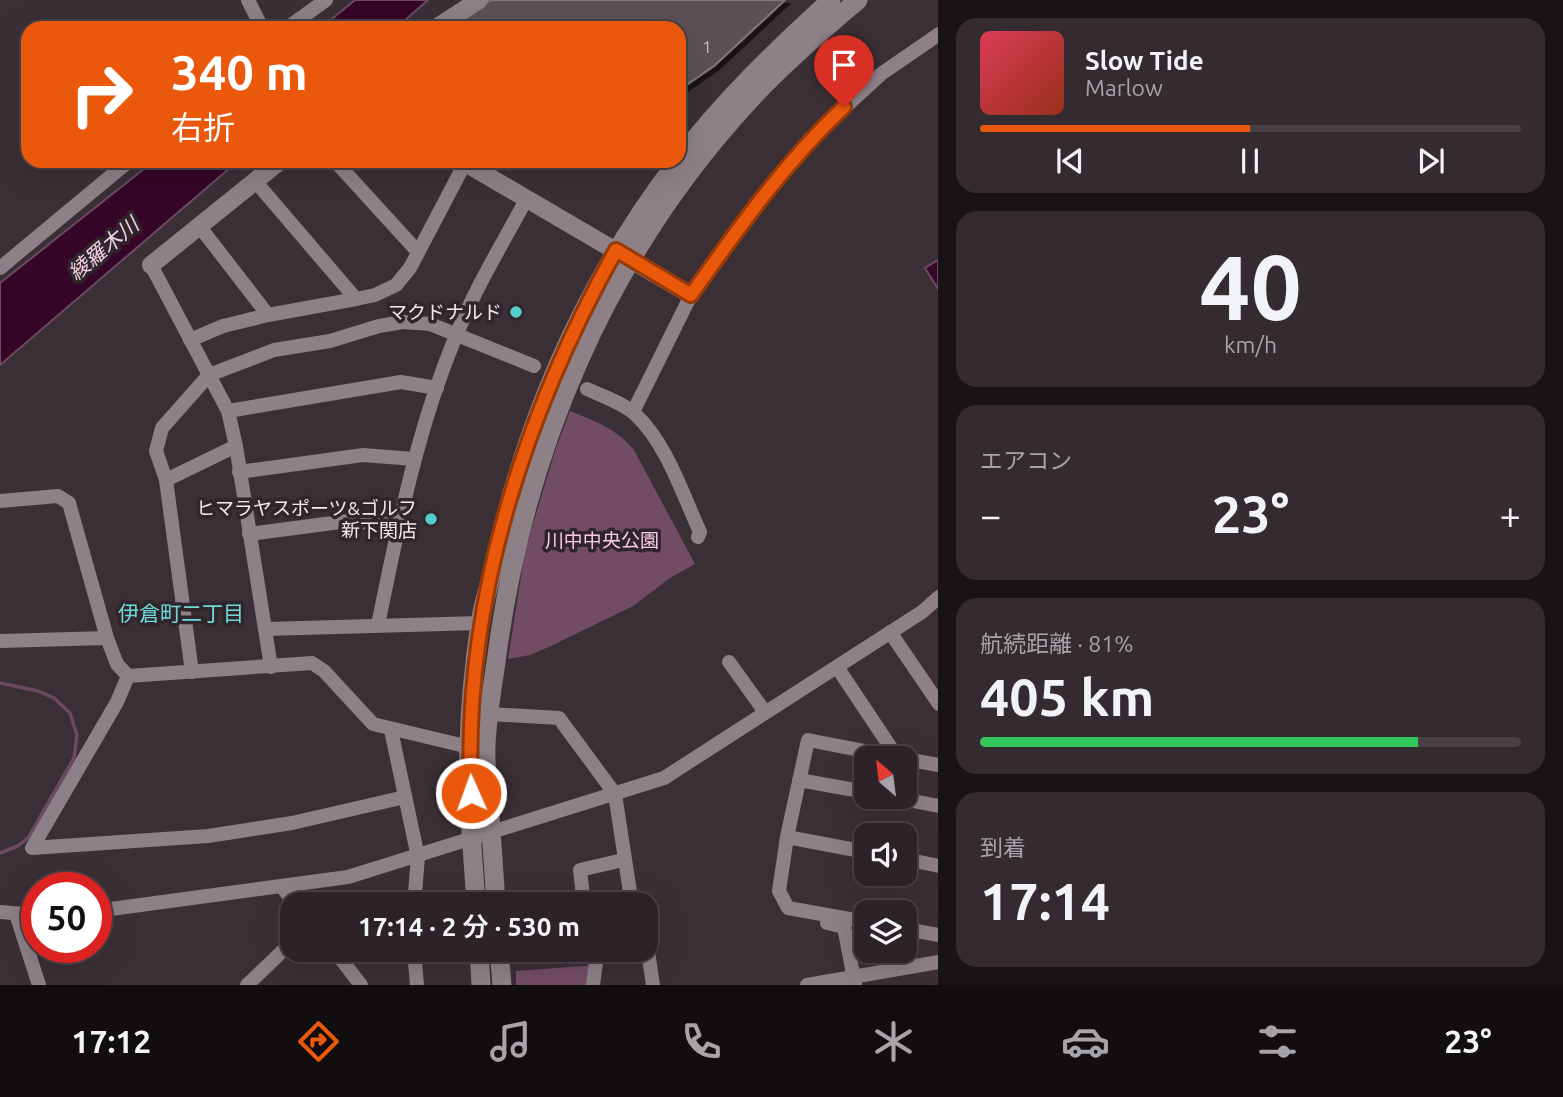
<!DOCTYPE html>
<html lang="ja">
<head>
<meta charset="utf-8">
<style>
  :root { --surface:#2c2328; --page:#342b30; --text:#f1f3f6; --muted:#a6a4a8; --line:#484045; --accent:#ea580c }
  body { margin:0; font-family:Ubuntu,"Noto Sans JP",sans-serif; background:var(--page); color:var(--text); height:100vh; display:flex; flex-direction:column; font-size:26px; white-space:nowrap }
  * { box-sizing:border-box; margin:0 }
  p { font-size:23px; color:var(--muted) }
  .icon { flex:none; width:38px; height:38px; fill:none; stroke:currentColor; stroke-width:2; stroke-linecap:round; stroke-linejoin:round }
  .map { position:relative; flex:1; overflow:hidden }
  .side { display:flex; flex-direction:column; gap:18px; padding:18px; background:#181316; width:625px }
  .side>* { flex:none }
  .guide { position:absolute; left:21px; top:21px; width:665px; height:147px; border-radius:21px; box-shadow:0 7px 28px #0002,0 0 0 2px var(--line); background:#ea580c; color:#fff; overflow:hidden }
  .needle { width:46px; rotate:332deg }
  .controls { position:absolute; left:854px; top:746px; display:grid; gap:14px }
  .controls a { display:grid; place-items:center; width:63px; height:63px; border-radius:14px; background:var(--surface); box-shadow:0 7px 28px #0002,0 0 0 2px var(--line); font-size:35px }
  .speed { position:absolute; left:21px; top:872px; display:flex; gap:14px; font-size:35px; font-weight:700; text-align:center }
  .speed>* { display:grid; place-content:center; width:91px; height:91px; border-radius:50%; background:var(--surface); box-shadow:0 7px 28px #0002,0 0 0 2px var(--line); line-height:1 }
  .speed .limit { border:10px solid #d22; background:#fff; color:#111 }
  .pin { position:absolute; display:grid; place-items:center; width:60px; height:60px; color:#fff; margin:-72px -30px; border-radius:50% 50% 50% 0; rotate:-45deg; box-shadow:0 0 7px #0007 }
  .pin .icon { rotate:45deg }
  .me { position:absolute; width:77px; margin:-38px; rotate:358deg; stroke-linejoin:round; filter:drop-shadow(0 0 5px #0008) }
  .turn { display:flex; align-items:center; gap:24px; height:147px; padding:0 35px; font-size:32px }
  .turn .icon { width:91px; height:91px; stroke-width:2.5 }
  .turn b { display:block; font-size:49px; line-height:60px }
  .big { font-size:52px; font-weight:600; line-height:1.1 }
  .side .card { flex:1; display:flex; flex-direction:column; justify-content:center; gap:10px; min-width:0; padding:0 24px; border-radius:21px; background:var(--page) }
  .side .dial { align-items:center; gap:0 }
  .dial b { font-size:91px; line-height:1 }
  .song { display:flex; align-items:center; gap:21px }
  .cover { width:84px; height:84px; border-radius:10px; background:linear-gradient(135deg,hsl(350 70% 55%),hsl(10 70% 35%)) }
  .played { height:7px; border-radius:4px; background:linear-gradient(90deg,var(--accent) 50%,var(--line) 50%) }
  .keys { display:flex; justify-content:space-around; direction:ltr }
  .heat { display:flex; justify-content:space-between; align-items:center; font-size:38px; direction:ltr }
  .charge { height:10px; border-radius:5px; background:linear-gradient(90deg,#34c759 81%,var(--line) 0) }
  .trip { position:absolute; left:280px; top:892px; width:378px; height:70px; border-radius:21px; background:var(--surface); box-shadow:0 7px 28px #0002,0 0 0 2px var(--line); font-weight:600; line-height:70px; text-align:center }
  .tabs { display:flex; height:112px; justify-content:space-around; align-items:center; background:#120e10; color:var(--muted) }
  .tabs .icon { width:49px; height:49px }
  .tabs .current { color:var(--accent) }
  .tabs b { font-size:32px; color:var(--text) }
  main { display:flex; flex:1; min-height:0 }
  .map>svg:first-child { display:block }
  .green { fill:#724c63 }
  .water { fill:#350627; stroke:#6d4a62; stroke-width:2 }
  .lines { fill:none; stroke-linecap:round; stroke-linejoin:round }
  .stream { stroke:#6d4a62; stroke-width:3.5 }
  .building { fill:#5b5056; stroke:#82757c; stroke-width:2; filter:url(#shadow) }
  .minor { stroke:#8d8087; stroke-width:14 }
  .tertiary { stroke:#8d8087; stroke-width:18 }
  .secondary { stroke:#8d8087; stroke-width:19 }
  .route-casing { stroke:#983908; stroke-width:18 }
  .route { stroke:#ea580c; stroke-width:12 }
  .poi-dot { fill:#53cdca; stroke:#30252b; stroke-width:2.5 }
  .labels { text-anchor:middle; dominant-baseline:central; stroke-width:7; stroke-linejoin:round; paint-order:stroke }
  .number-label { font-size:16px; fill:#cbc3c7 }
  .poi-label { font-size:19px; fill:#f0e9ed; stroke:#30252b; text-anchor:end }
  .park-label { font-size:19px; fill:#fbc8e6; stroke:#30252b }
  .water-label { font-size:21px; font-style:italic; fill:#f4d2e5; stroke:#30252b }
  .neighbourhood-label { font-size:21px; fill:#6fdbd9; stroke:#30252b }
</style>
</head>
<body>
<main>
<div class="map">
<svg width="939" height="985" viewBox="0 0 939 985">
  <defs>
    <filter id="shadow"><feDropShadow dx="4" dy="4" stdDeviation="0" flood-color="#0009"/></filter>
  </defs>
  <rect width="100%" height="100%" fill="#3a2f35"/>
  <!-- green -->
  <g class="green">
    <path d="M570 411C595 421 617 429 634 450L695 564 670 578 633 606 551 646 530 655 508 659 525 551 555 451Z"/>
    <polygon points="596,965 593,985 516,985 516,971"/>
  </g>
  <!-- water -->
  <g class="water">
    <polygon points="355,0 428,0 396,28 321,28"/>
    <polygon points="154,161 238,161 0,365 0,283"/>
    <polygon points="938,260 938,289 925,268"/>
  </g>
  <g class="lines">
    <!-- stream -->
    <polyline class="stream" points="0,683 38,691 54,698 70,713 77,735 74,758 28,838 18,846 0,853"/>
  </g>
  <!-- building -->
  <polygon class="building" points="491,0 785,0 714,66 679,90 679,28 453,28 450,24"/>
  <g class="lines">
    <!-- minor -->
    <g class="minor">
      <polyline points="248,0 262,28"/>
      <polyline points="287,28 326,0"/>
      <polyline points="335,161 418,252"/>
      <polyline points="255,181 356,299"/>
      <polyline points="200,227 268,315"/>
      <polyline points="151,265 228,411 236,446 271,667"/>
      <polyline points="0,268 129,161"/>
      <polyline points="190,340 223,326 268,315 356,299 375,295 396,285 410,268 465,163"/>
      <path d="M587 389C602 396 623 403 635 414 667 444 682 493 700 532L698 537"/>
      <polyline points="228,411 401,382 437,388"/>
      <polyline points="633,412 691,295 776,179 809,140 881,74 939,34"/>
      <polyline points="239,472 363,455 414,459"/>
      <polyline points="166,480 236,446"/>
      <polyline points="0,501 58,496 69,503 107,638 117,664 128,676"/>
      <polyline points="249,534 348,521 398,525"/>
      <path d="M378 625C398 527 417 429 456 336 475 288 503 243 527 198"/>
      <polyline points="265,629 480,623"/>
      <polyline points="890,632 939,704"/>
      <polyline points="0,641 107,638"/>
      <polyline points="729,662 765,712"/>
      <polyline points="837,667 897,757"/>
      <polyline points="192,672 166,480 156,451 162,428 209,375 274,350 330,341 379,326 403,322 430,324 534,366"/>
      <polyline points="128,676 117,702 32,848 208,836 292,823 405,797"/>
      <polyline points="128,676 312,663 324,671 373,724 469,747"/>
      <polyline points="489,714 559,718 615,794 632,905"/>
      <polyline points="391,730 418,857 414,905"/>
      <polyline points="905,759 939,765"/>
      <polyline points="799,780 866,792"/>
      <polyline points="887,796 939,806"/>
      <polyline points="787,837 866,852"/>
      <polyline points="905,859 939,866"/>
      <polyline points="282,887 296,905"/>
      <polyline points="584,905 580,870 623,860"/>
      <polyline points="96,911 348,877 664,778 922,612 939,597"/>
      <polyline points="0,912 37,915"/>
      <polyline points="16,914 39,985"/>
      <polyline points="866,922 788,908 779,891 787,837 808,740 901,758"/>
      <polyline points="827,923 844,927 855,984"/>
      <polyline points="905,929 939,935"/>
      <polyline points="646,938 653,985"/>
      <polyline points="334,950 361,985"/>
      <polyline points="414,950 417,985"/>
      <polyline points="247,985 292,942"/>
      <polyline points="593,985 597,955 596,950"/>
      <polyline points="807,985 939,962"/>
    </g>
    <!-- tertiary -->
    <g class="tertiary">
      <polyline points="436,28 479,0"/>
      <polyline points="462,161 691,295"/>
      <polyline points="151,265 280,161"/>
    </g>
    <!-- secondary -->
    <g class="secondary">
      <path d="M679 159C724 100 776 50 831 0"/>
      <path d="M476 905C473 852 467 799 469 746 470 706 474 664 480 624 482 607 488 590 492 573 524 423 584 283 678 161"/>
      <path d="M496 905C494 869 491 834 489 799 488 782 485 763 486 746 487 718 492 690 496 662 523 453 605 257 749 101 783 64 821 32 858 0"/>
      <polyline points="479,950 481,985"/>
      <polyline points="499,950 502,985"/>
    </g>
  </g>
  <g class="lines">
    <!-- route casing -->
    <g class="route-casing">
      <path id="route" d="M471 793C463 602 524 415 616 250L691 295C738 229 784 163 844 107"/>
    </g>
    <!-- route -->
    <use href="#route" class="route"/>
  </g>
  <!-- markers -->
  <g class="poi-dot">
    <circle cx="516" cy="312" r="7"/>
    <circle cx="431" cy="519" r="7"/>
  </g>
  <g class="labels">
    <!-- number labels -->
    <g class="number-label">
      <text x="707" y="47">1</text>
    </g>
    <!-- poi labels -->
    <g class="poi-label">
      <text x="502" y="312">マクドナルド</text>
      <text x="417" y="508">ヒマラヤスポーツ&amp;ゴルフ<tspan x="417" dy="22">新下関店</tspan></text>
    </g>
    <!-- park labels -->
    <g class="park-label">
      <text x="602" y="540">川中中央公園</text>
    </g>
    <!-- water labels -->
    <g class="water-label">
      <text transform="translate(103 248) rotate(-40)">綾羅木川</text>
    </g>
    <!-- neighbourhood labels -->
    <g class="neighbourhood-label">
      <text x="181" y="613">伊倉町二丁目</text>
    </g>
  </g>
</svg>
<div class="controls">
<a><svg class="needle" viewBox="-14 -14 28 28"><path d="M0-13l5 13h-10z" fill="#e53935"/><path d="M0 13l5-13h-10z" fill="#a6a4a8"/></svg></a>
<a><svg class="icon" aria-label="sound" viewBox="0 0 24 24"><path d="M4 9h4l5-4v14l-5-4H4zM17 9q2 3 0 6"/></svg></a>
<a><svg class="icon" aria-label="layers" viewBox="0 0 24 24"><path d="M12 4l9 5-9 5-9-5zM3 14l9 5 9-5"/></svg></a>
</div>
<div class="speed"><div class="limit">50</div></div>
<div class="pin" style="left:844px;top:107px;background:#d93025"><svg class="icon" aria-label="arrive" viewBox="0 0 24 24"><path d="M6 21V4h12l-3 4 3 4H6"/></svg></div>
<svg class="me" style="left:471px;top:793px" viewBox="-20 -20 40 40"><circle r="17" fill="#ea580c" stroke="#fff" stroke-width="3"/><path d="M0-11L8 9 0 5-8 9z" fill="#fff"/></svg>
<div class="trip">17:14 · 2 分 · 530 m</div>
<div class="guide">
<div class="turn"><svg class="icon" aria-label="right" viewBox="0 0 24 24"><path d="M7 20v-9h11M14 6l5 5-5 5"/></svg><div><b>340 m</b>右折</div></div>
</div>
</div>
<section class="side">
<div class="card">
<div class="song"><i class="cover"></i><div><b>Slow Tide</b><p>Marlow</p></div></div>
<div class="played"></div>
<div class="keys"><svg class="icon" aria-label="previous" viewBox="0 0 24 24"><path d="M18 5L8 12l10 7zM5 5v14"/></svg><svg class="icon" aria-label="pause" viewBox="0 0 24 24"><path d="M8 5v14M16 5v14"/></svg><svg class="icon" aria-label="next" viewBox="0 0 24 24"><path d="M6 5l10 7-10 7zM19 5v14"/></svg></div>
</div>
<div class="card dial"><b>40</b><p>km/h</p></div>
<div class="card"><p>エアコン</p>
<div class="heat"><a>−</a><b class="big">23°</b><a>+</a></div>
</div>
<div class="card"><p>航続距離 · 81%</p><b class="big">405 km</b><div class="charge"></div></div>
<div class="card"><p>到着</p><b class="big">17:14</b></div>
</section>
</main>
<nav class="tabs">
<b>17:12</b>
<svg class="icon current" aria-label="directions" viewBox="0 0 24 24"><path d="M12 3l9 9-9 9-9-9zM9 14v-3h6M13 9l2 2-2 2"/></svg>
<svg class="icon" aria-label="music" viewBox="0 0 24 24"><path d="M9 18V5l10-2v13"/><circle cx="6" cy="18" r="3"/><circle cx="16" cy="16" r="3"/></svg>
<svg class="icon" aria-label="phone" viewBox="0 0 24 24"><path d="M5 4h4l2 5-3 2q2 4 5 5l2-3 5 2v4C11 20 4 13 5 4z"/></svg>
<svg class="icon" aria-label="climate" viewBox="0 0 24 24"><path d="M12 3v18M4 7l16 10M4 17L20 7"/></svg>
<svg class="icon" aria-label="car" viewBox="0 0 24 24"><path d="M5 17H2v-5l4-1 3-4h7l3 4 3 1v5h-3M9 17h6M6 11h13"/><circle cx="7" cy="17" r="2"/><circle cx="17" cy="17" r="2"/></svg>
<svg class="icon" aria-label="filters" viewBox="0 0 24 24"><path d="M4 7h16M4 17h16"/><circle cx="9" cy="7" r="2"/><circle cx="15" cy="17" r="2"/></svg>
<b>23°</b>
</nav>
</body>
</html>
